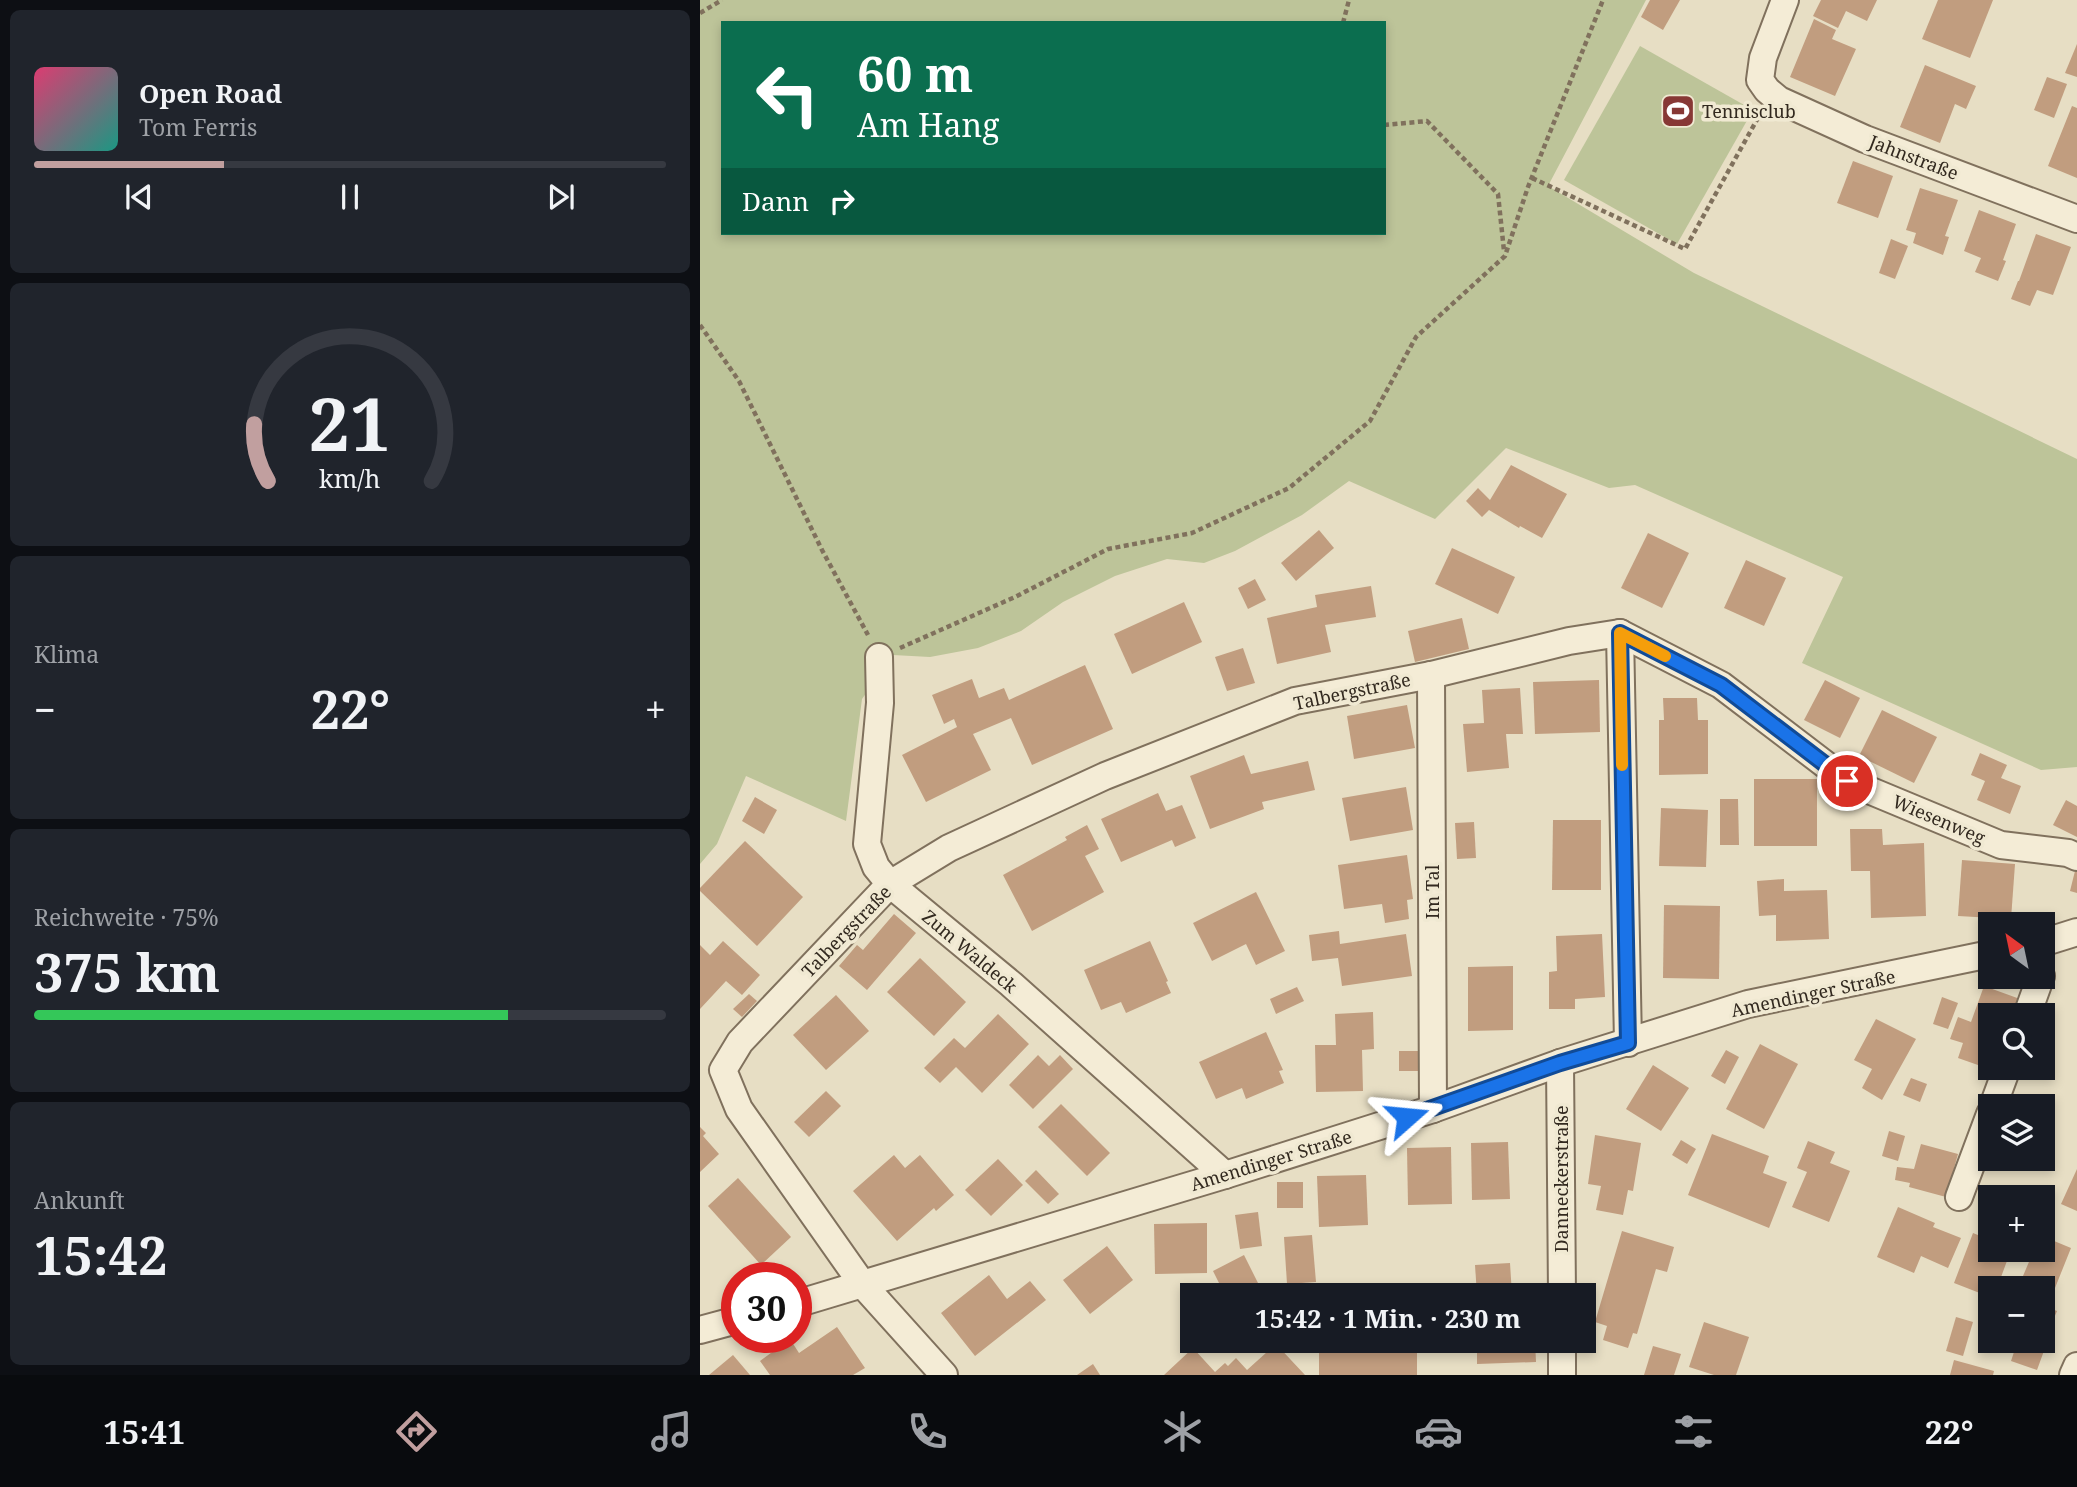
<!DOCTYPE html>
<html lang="de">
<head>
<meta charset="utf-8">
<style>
  :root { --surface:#171b24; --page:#20242c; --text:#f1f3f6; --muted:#9ea1a6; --line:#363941; --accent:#c19f9f }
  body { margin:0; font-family:"Noto Serif",serif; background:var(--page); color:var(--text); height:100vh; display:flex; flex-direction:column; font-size:26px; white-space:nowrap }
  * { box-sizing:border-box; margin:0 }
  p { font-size:23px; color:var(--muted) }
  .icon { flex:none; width:38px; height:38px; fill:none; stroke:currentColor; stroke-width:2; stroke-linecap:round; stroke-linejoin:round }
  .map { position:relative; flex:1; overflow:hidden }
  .drawer { display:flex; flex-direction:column; gap:10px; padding:10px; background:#0d0f14; width:700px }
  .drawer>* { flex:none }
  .guide { position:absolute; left:21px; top:21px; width:665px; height:214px; border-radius:0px; box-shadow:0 4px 10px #0003; background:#0b6e4f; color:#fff; overflow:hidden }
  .needle { width:46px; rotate:327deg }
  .fabs { position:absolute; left:1278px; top:912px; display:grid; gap:14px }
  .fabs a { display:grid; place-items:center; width:77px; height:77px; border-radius:0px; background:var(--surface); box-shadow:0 4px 10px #0003; font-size:35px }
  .speed { position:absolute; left:21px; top:1262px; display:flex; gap:14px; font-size:35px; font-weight:700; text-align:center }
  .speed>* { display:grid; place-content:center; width:91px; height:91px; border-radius:50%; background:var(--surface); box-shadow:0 4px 10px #0003; line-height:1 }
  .speed .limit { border:10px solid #d22; background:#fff; color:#111 }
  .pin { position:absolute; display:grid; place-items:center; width:60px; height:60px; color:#fff; margin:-30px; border:4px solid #fff; border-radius:50%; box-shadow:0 2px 7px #0007 }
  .me { position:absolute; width:77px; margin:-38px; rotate:72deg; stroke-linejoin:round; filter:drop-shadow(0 0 5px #0008) }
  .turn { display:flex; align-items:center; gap:24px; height:147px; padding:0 21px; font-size:32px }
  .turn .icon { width:91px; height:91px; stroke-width:2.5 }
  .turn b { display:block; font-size:49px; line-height:60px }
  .then { display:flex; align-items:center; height:66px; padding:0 21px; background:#0003; gap:14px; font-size:26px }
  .big { font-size:52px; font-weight:700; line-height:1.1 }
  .drawer .widget { flex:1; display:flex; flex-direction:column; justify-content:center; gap:10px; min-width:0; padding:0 24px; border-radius:10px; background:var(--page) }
  .drawer .dial { align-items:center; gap:0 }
  .dial svg { height:182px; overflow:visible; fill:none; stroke:var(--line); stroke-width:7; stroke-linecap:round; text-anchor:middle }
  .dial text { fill:var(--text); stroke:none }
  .song { display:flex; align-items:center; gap:21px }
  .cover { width:84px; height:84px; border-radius:10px; background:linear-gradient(135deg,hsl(340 70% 55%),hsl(170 70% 35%)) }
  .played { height:7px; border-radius:4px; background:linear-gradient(90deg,var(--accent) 30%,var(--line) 30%) }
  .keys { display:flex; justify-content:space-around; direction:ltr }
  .heat { display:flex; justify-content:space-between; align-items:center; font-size:38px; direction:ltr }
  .charge { height:10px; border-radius:5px; background:linear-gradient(90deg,#34c759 75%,var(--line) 0) }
  .trip { position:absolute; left:480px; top:1283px; width:416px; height:70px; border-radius:0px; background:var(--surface); box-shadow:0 4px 10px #0003; font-weight:700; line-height:70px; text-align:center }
  .tab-bar { display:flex; height:112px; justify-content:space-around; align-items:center; background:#090b0e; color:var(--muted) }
  .tab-bar .icon { width:49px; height:49px }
  .tab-bar .current { color:var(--accent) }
  .tab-bar b { font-size:32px; color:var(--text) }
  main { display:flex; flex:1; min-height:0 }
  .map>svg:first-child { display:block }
  .green { fill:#bdc499; fill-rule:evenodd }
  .building { fill:#c19d7f }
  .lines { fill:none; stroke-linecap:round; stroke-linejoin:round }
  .minor-casing { stroke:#80715d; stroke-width:30 }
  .path { stroke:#80715d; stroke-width:4.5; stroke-dasharray:5 3.5; stroke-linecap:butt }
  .minor { stroke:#f4ecd6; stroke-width:26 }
  .route-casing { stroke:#114b97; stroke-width:18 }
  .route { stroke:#1a73e8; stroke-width:12 }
  .slow { stroke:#f59e0b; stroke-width:12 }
  .labels { text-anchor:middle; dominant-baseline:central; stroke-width:7; stroke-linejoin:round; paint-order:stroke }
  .poi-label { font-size:18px; fill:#32291f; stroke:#f0e9d2; text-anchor:start }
  .street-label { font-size:18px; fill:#32291f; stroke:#f0e9d2 }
</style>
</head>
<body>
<main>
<section class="drawer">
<div class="widget">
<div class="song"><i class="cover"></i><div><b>Open Road</b><p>Tom Ferris</p></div></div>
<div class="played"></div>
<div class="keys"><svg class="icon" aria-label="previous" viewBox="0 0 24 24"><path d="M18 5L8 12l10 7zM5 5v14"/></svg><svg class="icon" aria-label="pause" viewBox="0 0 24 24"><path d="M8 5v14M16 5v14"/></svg><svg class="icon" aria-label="next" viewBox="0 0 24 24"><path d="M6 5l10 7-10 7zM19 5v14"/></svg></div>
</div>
<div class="widget dial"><svg viewBox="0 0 100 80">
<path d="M14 69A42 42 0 1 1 86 69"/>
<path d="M14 69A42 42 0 0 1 8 44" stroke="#c19f9f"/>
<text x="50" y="56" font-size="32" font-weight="700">21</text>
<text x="50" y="72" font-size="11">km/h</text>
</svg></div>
<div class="widget"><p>Klima</p>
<div class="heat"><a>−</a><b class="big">22°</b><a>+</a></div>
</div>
<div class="widget"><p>Reichweite · 75%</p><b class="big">375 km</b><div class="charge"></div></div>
<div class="widget"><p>Ankunft</p><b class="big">15:42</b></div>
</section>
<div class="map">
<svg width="1377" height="1375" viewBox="0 0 1377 1375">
  <rect width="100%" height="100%" fill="#e7dec4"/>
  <!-- green -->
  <g class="green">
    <path d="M0 0H946L848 186 994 273 1377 459V767L1341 770 1102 663 1143 577 935 485 909 488 806 448 735 519 649 481 602 515 535 551 504 563 467 559 415 576 363 602 321 631 278 648 230 657 193 655 162 699 146 821 46 776 17 844 0 864ZM23 23H684V233H23Z"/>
    <polygon points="940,46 1053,110 977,244 864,180"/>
  </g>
  <!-- building -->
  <g class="building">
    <polygon points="950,0 980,0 963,30 941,17"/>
    <polygon points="1121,0 1177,0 1167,21 1146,11 1138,28 1113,16"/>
    <polygon points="1238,0 1293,0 1270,58 1222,39"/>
    <polygon points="1114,19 1136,30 1132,39 1156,49 1135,96 1090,77"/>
    <polygon points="1377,44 1377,77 1365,73"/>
    <polygon points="1225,65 1276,86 1266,109 1255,104 1240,143 1200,127"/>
    <polygon points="1347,77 1367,84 1354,118 1334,110"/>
    <polygon points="1372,106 1377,108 1377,178 1348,166"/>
    <polygon points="1153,161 1193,176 1178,218 1137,203"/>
    <polygon points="1220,188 1258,200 1245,236 1249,237 1243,255 1213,243 1216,233 1206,230"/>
    <polygon points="1279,210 1316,224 1303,260 1306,261 1298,281 1275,272 1281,258 1264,251"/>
    <polygon points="1336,234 1371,247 1353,295 1337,290 1330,306 1311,299 1318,281 1319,281"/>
    <polygon points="1191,239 1208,246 1195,279 1179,273"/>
    <polygon points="811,465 867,494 842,538 820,526 819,528 789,510 782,517 766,501 778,488 790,500"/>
    <polygon points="619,530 634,548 596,581 581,563"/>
    <polygon points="948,533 989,553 962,608 921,588"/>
    <polygon points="752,548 815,577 798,614 735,584"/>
    <polygon points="1046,560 1086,578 1064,626 1024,608"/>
    <polygon points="555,579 566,600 548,609 538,588"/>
    <polygon points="671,586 676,617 625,625 631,652 577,664 567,618 617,607 615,595"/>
    <polygon points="484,602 502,642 432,674 414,634"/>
    <polygon points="762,618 769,649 715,662 708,631"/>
    <polygon points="543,648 555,683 527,691 515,657"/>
    <polygon points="385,665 413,729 332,765 311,718 273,734 291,770 226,802 202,755 257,727 254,719 244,724 232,695 272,679 279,698 304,688 309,700"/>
    <polygon points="899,680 900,732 835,734 833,682"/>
    <polygon points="1125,680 1160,698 1140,738 1104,720"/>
    <polygon points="820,688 823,734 806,734 809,768 767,772 763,724 784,723 782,690"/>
    <polygon points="963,698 997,698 998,720 1008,720 1008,774 959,775 959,720 964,720"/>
    <polygon points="707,705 715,748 654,759 647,716"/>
    <polygon points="1182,710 1237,737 1214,783 1159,756"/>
    <polygon points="1280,753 1307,765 1301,778 1321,786 1310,814 1277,800 1285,781 1271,775"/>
    <polygon points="544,755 551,774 608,761 615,790 562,802 564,809 510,829 490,776"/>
    <rect x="1054" y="779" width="63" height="67"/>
    <polygon points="706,787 713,830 650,841 642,798"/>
    <polygon points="458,793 466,811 482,805 496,838 475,847 472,840 421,862 401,819"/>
    <polygon points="55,797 77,810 64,834 42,821"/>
    <polygon points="1020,799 1038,799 1039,845 1020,845"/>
    <polygon points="1366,800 1377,806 1377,837 1353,825"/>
    <polygon points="961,808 1008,810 1006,867 959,866"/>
    <polygon points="853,820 901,820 901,890 852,890"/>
    <polygon points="774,822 776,858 757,859 755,823"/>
    <polygon points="387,825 399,849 385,856 404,892 332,931 303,875 367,840 365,837"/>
    <polygon points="1150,829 1182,829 1183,845 1224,843 1226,916 1171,918 1170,871 1151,871"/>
    <polygon points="45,841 103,897 57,946 0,891 0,888"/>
    <polygon points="707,855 713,899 707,900 709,919 685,923 682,904 644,909 638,865"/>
    <polygon points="1262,860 1315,864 1311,919 1258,916"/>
    <polygon points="1376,867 1377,867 1377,893 1370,891"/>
    <polygon points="1084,879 1084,891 1127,890 1129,939 1076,941 1076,915 1059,916 1057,881"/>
    <polygon points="556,892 585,951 556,965 546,944 512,961 493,923"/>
    <polygon points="964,905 1020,906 1019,979 963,978"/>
    <polygon points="194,914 216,933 167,990 139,966 157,945 163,950"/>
    <polygon points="639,931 640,944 706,934 712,976 642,986 638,958 612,961 609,935"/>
    <polygon points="902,934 905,997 875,999 875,1009 849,1009 849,972 857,971 856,936"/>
    <polygon points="23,941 60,975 42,995 26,981 0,1009 0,945 10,955"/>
    <polygon points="450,941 468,981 466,982 471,993 426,1013 421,1002 401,1010 384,970"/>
    <polygon points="220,958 266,1002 234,1036 187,992"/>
    <polygon points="813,966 813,1030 768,1031 768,967"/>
    <polygon points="1284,986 1320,999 1314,1015 1290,1015 1290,1068 1296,1068 1295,1071 1258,1058 1263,1043 1250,1039 1258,1017 1271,1022"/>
    <polygon points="597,987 604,1001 576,1014 570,999"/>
    <polygon points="49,994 57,1001 42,1017 33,1009"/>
    <polygon points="136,995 169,1031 126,1070 93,1035"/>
    <polygon points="1242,997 1258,1003 1248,1029 1233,1024"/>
    <polygon points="673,1012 674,1049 662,1050 663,1091 616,1092 615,1045 636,1045 635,1014"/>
    <polygon points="298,1014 329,1044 282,1093 256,1067 240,1083 224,1068 254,1038 265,1048"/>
    <polygon points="1176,1019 1216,1039 1182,1100 1162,1088 1172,1069 1154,1060"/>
    <polygon points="566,1032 583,1070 579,1071 584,1083 546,1099 542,1088 516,1099 499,1062"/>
    <polygon points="1060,1044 1098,1064 1064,1129 1026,1109"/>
    <polygon points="1026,1050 1039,1057 1025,1084 1011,1076"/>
    <rect x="699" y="1051" width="23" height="20"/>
    <polygon points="338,1055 349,1066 360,1055 373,1069 333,1109 309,1085"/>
    <polygon points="953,1065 989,1088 961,1131 926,1109"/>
    <polygon points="1211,1078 1227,1084 1220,1102 1203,1095"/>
    <polygon points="126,1091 141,1106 109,1137 94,1122"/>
    <polygon points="361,1104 410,1153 387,1176 338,1127"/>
    <polygon points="0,1127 6,1133 3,1136 19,1154 0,1172"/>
    <polygon points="1189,1131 1205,1136 1198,1161 1182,1156"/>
    <polygon points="1012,1134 1069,1156 1063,1173 1087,1182 1069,1228 988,1195"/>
    <polygon points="895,1135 941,1143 933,1191 928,1190 923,1215 896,1210 901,1186 888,1184"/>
    <polygon points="981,1140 996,1149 987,1164 972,1155"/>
    <polygon points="1108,1141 1135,1152 1130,1163 1150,1171 1129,1222 1092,1207 1107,1172 1097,1168"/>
    <polygon points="808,1142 810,1199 772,1200 771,1143"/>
    <polygon points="1221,1144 1258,1154 1246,1197 1209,1187 1210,1183 1195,1180 1197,1167 1214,1169"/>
    <polygon points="751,1147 752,1204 708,1205 707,1148"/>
    <polygon points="194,1155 205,1168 220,1155 254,1195 236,1211 234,1208 197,1241 153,1191"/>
    <polygon points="298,1159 323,1185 291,1216 265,1190"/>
    <polygon points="1377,1169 1377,1211 1361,1204"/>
    <polygon points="336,1170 359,1194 348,1204 325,1181"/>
    <polygon points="666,1175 668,1225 619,1227 617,1176"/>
    <polygon points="38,1178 91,1237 61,1265 8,1206"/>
    <rect x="577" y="1182" width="26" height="26"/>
    <polygon points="1198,1207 1235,1223 1233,1227 1261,1238 1248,1268 1221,1256 1214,1273 1177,1257"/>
    <polygon points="558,1212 562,1246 540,1249 535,1215"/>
    <polygon points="507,1223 507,1273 455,1274 454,1224"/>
    <polygon points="922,1231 974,1247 967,1272 956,1269 937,1334 933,1333 928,1348 903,1340 907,1326 895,1322"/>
    <polygon points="1273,1233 1290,1240 1290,1250 1311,1250 1297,1288 1290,1288 1290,1297 1254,1283"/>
    <polygon points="612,1235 616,1282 587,1284 584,1237"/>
    <polygon points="1342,1236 1371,1248 1355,1288 1323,1276 1334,1250 1342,1250"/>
    <polygon points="407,1246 433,1280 390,1314 363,1280"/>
    <polygon points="544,1255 564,1295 525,1295 513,1271"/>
    <polygon points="810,1263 812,1295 777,1295 775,1265"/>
    <polygon points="289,1275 307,1299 330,1281 346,1300 275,1356 241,1313"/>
    <polygon points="716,1288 716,1295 697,1295 696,1289"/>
    <polygon points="1342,1305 1357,1311 1352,1323 1342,1319"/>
    <polygon points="1256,1317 1273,1322 1263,1356 1246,1351"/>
    <polygon points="1004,1322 1049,1337 1036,1375 1014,1375 989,1367"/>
    <polygon points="1342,1322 1353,1326 1337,1370 1311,1361 1318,1340 1342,1340"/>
    <polygon points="137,1327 165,1368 153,1375 70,1375 60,1361 90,1339 99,1353"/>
    <rect x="619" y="1340" width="98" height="35"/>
    <polygon points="777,1340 835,1340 836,1362 777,1364"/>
    <polygon points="576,1344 605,1375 464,1375 493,1348 515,1372 525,1363 528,1366 536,1358 547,1370"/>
    <polygon points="953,1346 981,1354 974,1375 944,1375"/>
    <polygon points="33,1355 50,1375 9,1375"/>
    <polygon points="1254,1360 1294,1371 1293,1375 1250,1375"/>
    <polygon points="393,1364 400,1375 377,1375"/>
  </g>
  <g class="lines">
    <!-- minor casing -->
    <g class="minor-casing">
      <g id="minor">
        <polyline points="1085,0 1063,58 1060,80 1067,90 1079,100 1165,139 1377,219"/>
        <polyline points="920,633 928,1043"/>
        <polyline points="179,657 180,703 167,844 176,867 190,884 311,984 525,1175"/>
        <polyline points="731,675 733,1109"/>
        <polyline points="1342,943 1377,932"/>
        <polyline points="1327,1015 1341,976"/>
        <polyline points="860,1063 862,1295"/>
        <polyline points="1293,1106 1307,1068"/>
        <polyline points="1259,1197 1290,1114"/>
        <polyline points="96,1304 525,1175 733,1109 860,1063 1048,1004 1290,954"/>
        <polyline points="0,1330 37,1320"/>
        <polyline points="862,1340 862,1375"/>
        <polyline points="244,1375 163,1285 39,1109 23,1070 40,1042 190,884 249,848 405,776 595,701 731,675 869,641 920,633 1021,685 1147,781 1301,845 1368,853 1377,857"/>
        <polyline points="1373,1375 1377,1366"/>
      </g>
    </g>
    <!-- path -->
    <g class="path">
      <polyline points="0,13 22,0"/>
      <polyline points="643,23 649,0"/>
      <polyline points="684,125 727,121 798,194 804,251"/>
      <polyline points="832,178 985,249 1059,116"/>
      <polyline points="0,325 39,381 122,550 168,635"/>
      <polyline points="200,648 315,597 408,549 492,533 589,488 670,421 716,337 805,256 828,187 903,0"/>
    </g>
    <!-- minor -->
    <use href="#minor" class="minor"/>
  </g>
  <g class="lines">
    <!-- route casing -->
    <g class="route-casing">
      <polyline id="route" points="707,1117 860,1063 928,1043 920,633 1021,685 1147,781"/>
    </g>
    <!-- route -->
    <use href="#route" class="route"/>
    <!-- slow -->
    <polyline class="slow" points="922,765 920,633 965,656"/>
  </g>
  <!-- icons -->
  <defs>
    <g id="stadium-square" transform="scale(1.75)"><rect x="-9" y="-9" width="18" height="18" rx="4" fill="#873835" stroke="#f0e9d2"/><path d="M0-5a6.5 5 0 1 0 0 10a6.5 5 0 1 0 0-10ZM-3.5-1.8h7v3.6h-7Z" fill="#fff"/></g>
  </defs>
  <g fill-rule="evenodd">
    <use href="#stadium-square" x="978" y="111"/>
  </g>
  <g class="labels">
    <!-- poi labels -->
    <g class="poi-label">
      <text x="1002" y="111">Tennisclub</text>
    </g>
    <!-- street labels -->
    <g class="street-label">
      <text transform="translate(1214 157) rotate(21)">Jahnstraße</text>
      <text transform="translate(652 691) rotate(-12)">Talbergstraße</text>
      <text transform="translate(1239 819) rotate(23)">Wiesenweg</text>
      <text transform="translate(732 892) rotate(-90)">Im Tal</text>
      <text transform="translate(146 931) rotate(-46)">Talbergstraße</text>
      <text transform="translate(270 951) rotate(40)">Zum Waldeck</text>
      <text transform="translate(1113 993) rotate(-12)">Amendinger Straße</text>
      <text transform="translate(571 1160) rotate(-17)">Amendinger Straße</text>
      <text transform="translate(861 1179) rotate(-90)">Danneckerstraße</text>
    </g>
  </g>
</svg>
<div class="fabs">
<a><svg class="needle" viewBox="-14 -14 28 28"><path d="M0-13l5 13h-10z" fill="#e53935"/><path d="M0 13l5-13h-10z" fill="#9ea1a6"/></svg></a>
<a><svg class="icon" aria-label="search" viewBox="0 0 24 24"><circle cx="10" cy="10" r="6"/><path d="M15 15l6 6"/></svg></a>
<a><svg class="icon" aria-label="layers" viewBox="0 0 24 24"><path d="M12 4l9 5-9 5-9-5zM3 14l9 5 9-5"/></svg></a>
<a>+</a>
<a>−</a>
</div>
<div class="speed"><div class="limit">30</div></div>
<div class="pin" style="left:1147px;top:781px;background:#d93025"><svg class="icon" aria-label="arrive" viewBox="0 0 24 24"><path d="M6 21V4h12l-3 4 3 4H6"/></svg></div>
<svg class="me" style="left:707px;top:1117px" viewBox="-20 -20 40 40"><path d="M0-17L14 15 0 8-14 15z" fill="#1a73e8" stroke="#fff" stroke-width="4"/></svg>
<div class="trip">15:42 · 1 Min. · 230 m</div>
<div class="guide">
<div class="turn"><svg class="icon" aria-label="left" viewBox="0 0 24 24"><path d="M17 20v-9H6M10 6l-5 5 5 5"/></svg><div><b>60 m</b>Am Hang</div></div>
<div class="then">Dann<svg class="icon" aria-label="right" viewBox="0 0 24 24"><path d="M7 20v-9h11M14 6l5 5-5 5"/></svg></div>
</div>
</div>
</main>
<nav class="tab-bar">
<b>15:41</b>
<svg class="icon current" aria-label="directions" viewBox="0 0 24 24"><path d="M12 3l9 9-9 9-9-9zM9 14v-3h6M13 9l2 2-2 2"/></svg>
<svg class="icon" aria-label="music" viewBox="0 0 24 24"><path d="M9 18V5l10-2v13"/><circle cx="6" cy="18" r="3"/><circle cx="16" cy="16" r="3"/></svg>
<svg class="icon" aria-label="phone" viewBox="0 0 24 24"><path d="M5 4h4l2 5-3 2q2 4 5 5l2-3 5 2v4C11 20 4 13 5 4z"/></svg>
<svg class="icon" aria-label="climate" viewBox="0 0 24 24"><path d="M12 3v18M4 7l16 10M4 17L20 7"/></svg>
<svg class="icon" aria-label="car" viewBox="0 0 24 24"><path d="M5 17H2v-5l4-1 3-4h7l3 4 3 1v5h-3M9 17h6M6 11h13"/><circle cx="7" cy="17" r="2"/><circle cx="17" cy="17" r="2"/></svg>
<svg class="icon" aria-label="filters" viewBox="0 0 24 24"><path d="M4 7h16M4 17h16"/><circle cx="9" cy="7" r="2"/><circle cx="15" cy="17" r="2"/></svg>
<b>22°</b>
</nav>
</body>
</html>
